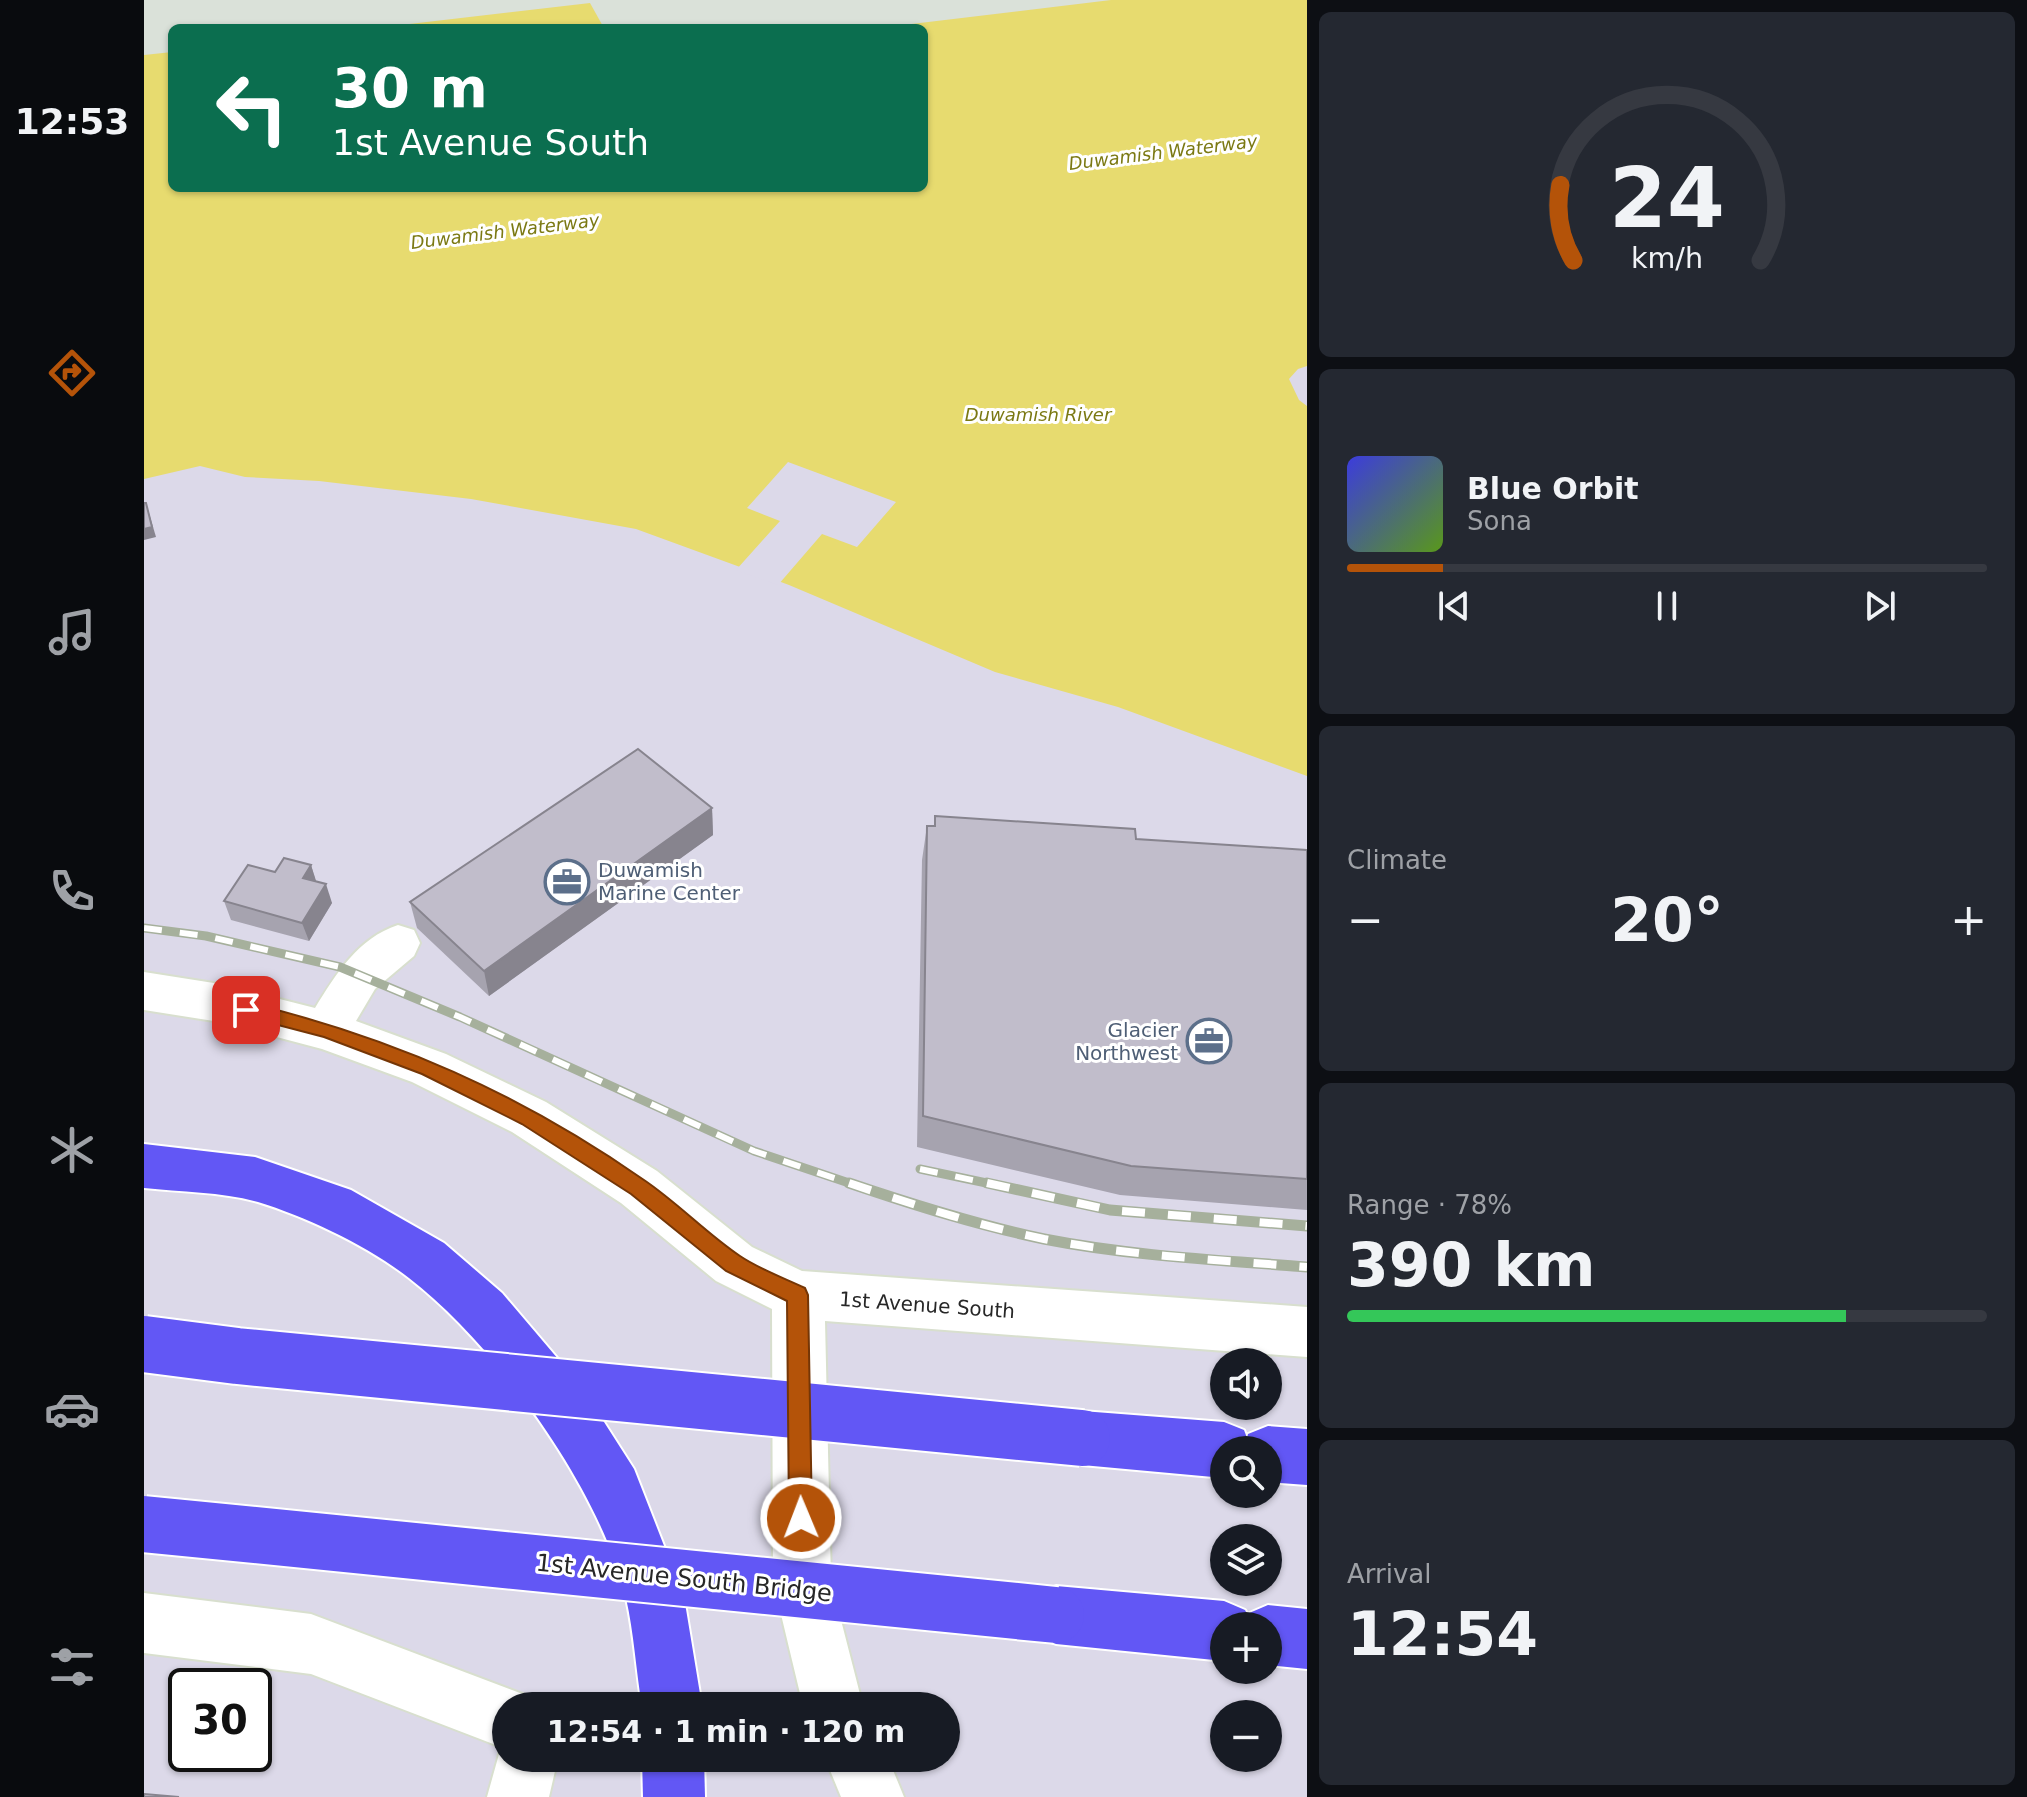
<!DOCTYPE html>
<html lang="en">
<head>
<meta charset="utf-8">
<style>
  :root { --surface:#171b24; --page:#242831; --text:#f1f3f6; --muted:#9ea1a6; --line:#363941; --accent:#b45309 }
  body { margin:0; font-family:"DejaVu Sans",sans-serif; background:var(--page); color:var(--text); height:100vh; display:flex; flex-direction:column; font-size:30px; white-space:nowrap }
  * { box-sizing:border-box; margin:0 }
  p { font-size:26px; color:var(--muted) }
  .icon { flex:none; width:44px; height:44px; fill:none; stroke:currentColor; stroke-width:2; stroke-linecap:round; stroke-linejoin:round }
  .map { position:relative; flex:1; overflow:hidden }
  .sheet { display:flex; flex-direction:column; gap:12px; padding:12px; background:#0d0f14; width:720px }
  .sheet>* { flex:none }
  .guide { position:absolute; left:24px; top:24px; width:760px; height:168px; border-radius:12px; box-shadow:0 2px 6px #0004; background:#0b6e4f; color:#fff; overflow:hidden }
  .tools { position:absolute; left:1066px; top:1348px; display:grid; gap:16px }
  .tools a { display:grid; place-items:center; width:72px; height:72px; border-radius:50%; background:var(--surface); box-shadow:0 2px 6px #0004; font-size:40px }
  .speed { position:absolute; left:24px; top:1668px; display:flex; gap:16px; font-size:40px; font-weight:700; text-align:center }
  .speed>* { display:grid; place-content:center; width:104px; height:104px; border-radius:50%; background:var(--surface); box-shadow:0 2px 6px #0004; line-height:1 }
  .speed .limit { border:4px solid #111; border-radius:12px; background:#fff; color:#111 }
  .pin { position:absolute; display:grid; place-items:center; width:68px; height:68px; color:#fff; margin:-34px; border-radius:16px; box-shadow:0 4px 12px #0006 }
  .me { position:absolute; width:88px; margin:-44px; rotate:359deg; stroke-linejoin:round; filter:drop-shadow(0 0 6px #0008) }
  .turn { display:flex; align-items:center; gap:28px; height:168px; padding:0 32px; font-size:36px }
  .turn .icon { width:104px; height:104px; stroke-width:2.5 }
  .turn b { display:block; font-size:56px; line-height:68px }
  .big { font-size:60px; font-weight:800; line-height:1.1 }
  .sheet .widget { flex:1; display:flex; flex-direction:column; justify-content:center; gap:12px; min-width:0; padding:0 28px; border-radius:12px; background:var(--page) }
  .sheet .dial { align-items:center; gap:0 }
  .dial svg { height:208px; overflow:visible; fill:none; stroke:var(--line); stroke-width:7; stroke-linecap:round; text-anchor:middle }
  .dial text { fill:var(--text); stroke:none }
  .song { display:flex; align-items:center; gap:24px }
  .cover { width:96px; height:96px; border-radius:12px; background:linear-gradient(135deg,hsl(240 70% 55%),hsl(90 70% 35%)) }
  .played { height:8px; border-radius:4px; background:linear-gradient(90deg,var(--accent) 15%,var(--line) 15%) }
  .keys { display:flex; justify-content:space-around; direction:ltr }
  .heat { display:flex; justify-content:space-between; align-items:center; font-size:44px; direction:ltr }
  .charge { height:12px; border-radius:6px; background:linear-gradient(90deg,#34c759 78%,var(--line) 0) }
  .trip { position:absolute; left:348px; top:1692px; width:468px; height:80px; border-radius:40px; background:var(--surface); box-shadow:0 2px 6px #0004; font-weight:800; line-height:80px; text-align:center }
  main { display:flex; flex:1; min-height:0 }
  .tab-bar { display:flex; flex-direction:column; width:144px; justify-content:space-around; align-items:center; background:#090b0e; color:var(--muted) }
  .tab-bar .icon { width:56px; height:56px }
  .tab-bar .on { color:var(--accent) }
  .tab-bar b { font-size:36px; color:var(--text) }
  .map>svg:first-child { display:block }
  .industrial { fill:#dae1d9 }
  .water { fill:#e7db6f }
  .pier { fill:#dcd9e9 }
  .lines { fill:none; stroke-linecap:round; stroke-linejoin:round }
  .minor-casing { stroke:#d8dfce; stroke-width:4 }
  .highway-casing { stroke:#fff; stroke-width:4 }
  .minor { fill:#fff; fill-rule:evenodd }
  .highway { fill:#6257f5; fill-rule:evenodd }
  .rail-far1-casing { stroke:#a6b09c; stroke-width:9 }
  .rail-casing { stroke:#a6b09c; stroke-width:11 }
  .rail-far1 { stroke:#fff; stroke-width:6; stroke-dasharray:18; stroke-linecap:butt }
  .rail { stroke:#fff; stroke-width:8; stroke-dasharray:23; stroke-linecap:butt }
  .highway-bridge-casing { stroke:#fff; stroke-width:60; stroke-linecap:butt }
  .highway-bridge { stroke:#6257f5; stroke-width:56 }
  .wall { fill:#a6a3af }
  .shaded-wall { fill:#87848e }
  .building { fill:#c1bdcb; stroke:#87848e; stroke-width:2 }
  .route { fill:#b45309; stroke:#753606; stroke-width:2 }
  .labels { text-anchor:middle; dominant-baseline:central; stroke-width:6; stroke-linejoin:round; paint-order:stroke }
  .far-water-label { font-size:18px; font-style:italic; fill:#7b7913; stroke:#fff }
  .service-label { font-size:20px; fill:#4e5e75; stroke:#fff; text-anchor:start }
  .street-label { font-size:20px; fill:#272727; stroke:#fff }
  .near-street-label { font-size:24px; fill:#272727; stroke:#fff }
</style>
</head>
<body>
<main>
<nav class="tab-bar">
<b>12:53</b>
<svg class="icon on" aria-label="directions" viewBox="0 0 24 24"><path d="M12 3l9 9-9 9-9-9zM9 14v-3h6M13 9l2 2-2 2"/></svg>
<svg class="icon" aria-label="music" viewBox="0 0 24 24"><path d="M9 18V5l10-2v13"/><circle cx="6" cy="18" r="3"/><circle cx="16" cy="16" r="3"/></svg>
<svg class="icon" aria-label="phone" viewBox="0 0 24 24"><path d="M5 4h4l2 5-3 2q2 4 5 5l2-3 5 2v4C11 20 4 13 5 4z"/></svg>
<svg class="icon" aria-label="climate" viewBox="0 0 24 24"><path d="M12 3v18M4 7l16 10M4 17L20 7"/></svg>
<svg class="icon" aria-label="car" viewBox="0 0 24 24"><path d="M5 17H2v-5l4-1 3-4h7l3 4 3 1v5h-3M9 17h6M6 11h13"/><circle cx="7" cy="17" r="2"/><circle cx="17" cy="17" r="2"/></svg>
<svg class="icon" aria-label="filters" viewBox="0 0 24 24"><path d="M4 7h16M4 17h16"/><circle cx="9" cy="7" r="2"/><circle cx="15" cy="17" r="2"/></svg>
</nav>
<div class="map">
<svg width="1163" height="1797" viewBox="0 0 1163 1797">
  <rect width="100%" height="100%" fill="#dcd9e9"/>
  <!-- industrial -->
  <polygon class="industrial" points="0,0 967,0 734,28 460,28 446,3 231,28 28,28 28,52 0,55"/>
  <!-- water -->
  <g class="water">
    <polygon points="967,0 1163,0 1163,366 1154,369 1145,379 1155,400 1163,406 1163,776 974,707 851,672 645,585 492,529 327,499 175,481 101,477 56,466 0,479 0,55 28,52 28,188 780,188 780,28 734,28"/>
    <polygon points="446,3 460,28 231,28"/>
  </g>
  <!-- pier -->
  <polygon class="pier" points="644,462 752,502 713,547 678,534 634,585 592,570 636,521 603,508"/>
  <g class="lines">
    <!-- minor casing -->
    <g class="minor-casing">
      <g id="minor">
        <path d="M254 925 270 930 276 943 270 956 231 989 212 1021 302 1054 402 1102 513 1171 608 1247 658 1271 1163 1307V1357L681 1321 687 1581 719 1706H659L629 1581 628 1309 572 1281 477 1203 368 1132 268 1082 178 1049 76 1022 0 1010V972L76 984 171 1008C192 974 214 938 254 925Z"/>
        <polygon points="0,1593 167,1614 384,1696 388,1706 362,1706 362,1758 414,1758 405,1797 343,1797 357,1747 167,1674 0,1653"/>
        <polygon points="681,1758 744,1758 760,1797 697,1797"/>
      </g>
    </g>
    <!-- highway casing -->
    <g class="highway-casing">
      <g id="highway">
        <path d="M0 1144 111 1157 207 1190 300 1243 358 1293 437 1386 490 1469 540 1597 558 1706H498C492 1671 490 1633 482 1598 457 1490 352 1345 265 1278 224 1246 163 1217 114 1202 79 1192 37 1192 0 1188Z"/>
        <polygon points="938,1411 1080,1422 1100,1430 1103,1438 1104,1434 1124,1426 1163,1429 1163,1485 1124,1482 1124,1450 1080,1450 1080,1478 938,1465 918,1457 910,1438 918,1419"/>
        <polygon points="912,1586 1080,1601 1101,1610 1103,1614 1124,1605 1163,1609 1163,1669 1124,1665 1124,1626 1080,1626 1080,1661 912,1644 891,1636 883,1615 891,1594"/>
        <polygon points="498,1758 560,1758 561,1797 499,1797"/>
      </g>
    </g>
    <!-- minor -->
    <use href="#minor" class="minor"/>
    <!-- highway -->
    <use href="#highway" class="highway"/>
    <!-- rail-far1 casing -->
    <g class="rail-far1-casing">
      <g id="rail-far1">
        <polyline points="0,928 62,936 196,967 316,1017 610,1151 711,1185"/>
        <polyline points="776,1169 852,1185"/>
      </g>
    </g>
    <!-- rail casing -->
    <g class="rail-casing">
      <g id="rail">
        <path d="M705 1183C770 1205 833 1225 900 1239 987 1256 1075 1260 1163 1267"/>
        <polyline points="843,1183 966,1210 1163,1226"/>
      </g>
    </g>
    <!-- rail-far1 -->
    <use href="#rail-far1" class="rail-far1"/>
    <!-- rail -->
    <use href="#rail" class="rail"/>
    <!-- highway-bridge casing -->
    <g class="highway-bridge-casing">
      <g id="highway-bridge">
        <polyline points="0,1344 93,1356 938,1438"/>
        <polyline points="0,1524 912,1615"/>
      </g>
    </g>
    <!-- highway-bridge -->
    <use href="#highway-bridge" class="highway-bridge"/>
  </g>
  <!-- wall -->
  <g class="wall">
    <polygon points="568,808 569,835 345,996 273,928 266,902"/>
    <polygon points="791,816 992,839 1163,850 1163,1210 976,1195 773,1147 778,860 783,826 790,826"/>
    <polygon points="167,865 172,882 188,903 165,941 87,920 80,901 131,872"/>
  </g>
  <!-- shaded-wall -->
  <g class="shaded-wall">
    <polygon points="2,503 12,537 0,540 0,529"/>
    <polygon points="568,808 569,835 345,996 340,971"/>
    <polygon points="167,865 173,884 159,878"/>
    <polygon points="182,884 188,903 165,941 158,923"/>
  </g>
  <!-- building -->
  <g class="building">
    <polygon points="0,503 2,503 8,527 0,529"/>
    <polygon points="494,749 568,808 340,971 266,902"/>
    <polygon points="791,816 991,829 992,839 1163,850 1163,1179 987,1166 779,1116 783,826 791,826"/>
    <polygon points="140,858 167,865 159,878 182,884 158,923 80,901 104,865 131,872"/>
    <polygon points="0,1794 35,1797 0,1797"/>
  </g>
  <!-- route -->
  <path class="route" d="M102 1002C250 1038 375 1093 500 1180 534 1203 562 1233 596 1256 615 1269 640 1278 661 1288L664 1295 668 1518 665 1526 657 1529 648 1526 645 1518 643 1301 582 1271 487 1194 378 1124 278 1074 180 1037 96 1015 93 1010 96 1004Z"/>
  <!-- icons -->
  <defs>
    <g id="office-ring" transform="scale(2.3)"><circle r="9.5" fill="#fff" stroke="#5c6f8a" stroke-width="1.5"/><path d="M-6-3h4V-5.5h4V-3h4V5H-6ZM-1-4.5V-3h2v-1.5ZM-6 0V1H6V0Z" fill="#5c6f8a"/></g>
  </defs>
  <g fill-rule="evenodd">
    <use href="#office-ring" x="423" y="882"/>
    <use href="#office-ring" x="1065" y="1041"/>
  </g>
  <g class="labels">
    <!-- far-water labels -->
    <g class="far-water-label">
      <text transform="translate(1019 152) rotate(-7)">Duwamish Waterway</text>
      <text transform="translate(361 231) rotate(-7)">Duwamish Waterway</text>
      <text x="894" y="414">Duwamish River</text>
    </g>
    <!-- service labels -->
    <g class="service-label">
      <text x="454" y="870">Duwamish<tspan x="454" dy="23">Marine Center</tspan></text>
      <text x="1034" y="1030" text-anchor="end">Glacier<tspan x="1034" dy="23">Northwest</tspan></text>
    </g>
    <!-- street labels -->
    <g class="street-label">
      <text transform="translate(783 1305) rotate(4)">1st Avenue South</text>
    </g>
    <!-- near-street labels -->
    <g class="near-street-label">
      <text transform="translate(540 1578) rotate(6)">1st Avenue South Bridge</text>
    </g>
  </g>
</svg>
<div class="tools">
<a><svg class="icon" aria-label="sound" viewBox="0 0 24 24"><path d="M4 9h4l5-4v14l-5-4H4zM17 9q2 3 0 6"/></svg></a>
<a><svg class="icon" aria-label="search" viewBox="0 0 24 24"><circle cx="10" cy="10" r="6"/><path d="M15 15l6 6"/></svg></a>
<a><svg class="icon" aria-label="layers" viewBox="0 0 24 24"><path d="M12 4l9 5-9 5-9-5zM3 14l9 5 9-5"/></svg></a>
<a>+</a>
<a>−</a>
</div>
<div class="speed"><div class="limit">30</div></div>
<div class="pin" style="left:102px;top:1010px;background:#d93025"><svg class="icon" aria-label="arrive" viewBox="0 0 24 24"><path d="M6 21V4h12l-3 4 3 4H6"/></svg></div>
<svg class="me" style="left:657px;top:1518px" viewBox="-20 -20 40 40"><circle r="17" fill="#b45309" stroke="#fff" stroke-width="3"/><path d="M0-11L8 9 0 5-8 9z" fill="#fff"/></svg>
<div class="trip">12:54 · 1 min · 120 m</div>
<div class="guide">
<div class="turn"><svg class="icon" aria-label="left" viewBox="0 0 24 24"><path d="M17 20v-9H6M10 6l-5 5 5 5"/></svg><div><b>30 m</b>1st Avenue South</div></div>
</div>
</div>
<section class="sheet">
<div class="widget dial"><svg viewBox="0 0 100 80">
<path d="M14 69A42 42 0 1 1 86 69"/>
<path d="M14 69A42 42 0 0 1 9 40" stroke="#b45309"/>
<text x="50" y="56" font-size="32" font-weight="700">24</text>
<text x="50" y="72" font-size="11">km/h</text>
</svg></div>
<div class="widget">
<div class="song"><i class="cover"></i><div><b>Blue Orbit</b><p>Sona</p></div></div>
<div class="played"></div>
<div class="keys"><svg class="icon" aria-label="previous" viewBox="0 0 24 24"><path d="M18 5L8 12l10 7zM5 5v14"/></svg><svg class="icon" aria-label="pause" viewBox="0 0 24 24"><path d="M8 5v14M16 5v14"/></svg><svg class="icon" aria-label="next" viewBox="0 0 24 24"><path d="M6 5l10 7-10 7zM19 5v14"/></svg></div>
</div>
<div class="widget"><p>Climate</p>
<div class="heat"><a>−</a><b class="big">20°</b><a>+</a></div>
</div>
<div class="widget"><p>Range · 78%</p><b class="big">390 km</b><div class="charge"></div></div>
<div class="widget"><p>Arrival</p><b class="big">12:54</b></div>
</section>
</main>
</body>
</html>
